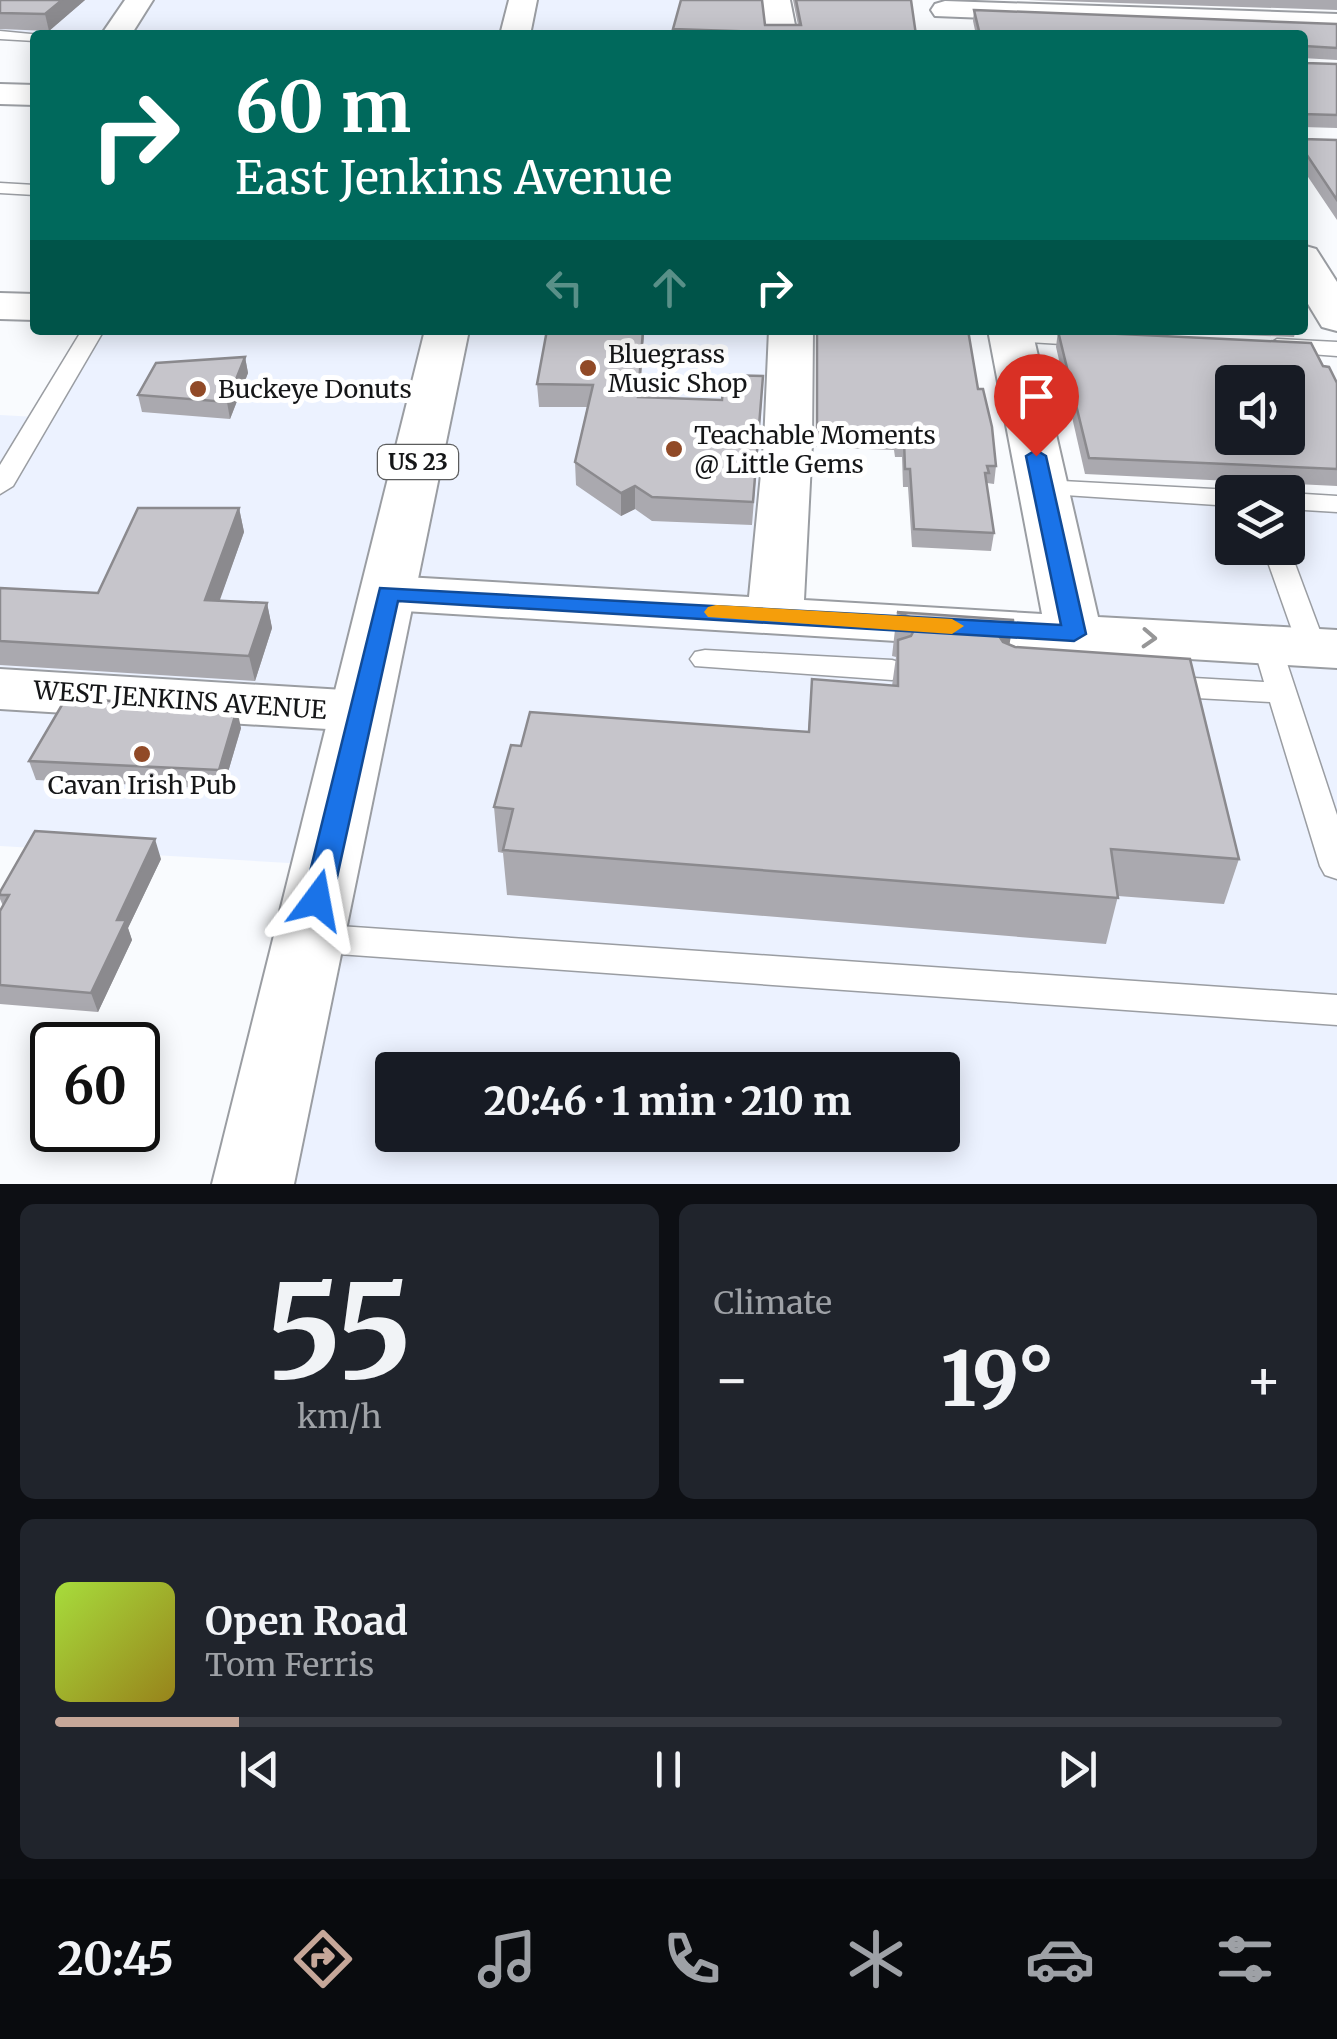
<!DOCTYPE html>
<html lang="en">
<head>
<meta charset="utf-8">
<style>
  :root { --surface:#171b24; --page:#20242c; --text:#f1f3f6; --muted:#9ea1a6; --line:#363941; --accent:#c6a799 }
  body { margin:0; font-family:Merriweather,serif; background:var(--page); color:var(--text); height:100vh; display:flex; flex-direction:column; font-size:38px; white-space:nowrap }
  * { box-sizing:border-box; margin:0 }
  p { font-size:32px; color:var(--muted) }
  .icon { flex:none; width:55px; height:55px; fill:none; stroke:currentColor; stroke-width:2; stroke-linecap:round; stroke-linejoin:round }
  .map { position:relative; height:1184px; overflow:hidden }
  .side { display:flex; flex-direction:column; gap:20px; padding:20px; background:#0d0f14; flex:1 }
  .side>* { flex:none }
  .guide { position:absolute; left:30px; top:30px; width:1278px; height:305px; border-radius:10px; box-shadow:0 5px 25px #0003; background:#00695c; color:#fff; overflow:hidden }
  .controls { position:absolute; left:1215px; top:365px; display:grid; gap:20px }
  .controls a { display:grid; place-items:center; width:90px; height:90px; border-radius:10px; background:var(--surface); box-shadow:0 5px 25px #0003; font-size:50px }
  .speed { position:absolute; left:30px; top:1022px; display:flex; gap:20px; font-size:50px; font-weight:700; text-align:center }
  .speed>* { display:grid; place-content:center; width:130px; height:130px; border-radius:50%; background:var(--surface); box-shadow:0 5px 25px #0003; line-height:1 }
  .speed .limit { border:5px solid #111; border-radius:15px; background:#fff; color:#111 }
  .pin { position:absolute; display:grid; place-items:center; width:85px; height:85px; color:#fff; margin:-102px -42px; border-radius:50% 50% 50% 0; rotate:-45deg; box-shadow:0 0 10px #0007 }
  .pin .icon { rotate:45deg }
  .me { position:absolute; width:110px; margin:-55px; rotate:13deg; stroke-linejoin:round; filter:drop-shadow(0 0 8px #0008) }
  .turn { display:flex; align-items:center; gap:35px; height:210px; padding:0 40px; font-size:45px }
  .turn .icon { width:130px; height:130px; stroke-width:2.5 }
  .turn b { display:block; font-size:70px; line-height:85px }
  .lanes { display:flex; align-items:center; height:95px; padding:0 40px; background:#0003; justify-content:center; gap:50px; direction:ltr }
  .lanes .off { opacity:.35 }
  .big { font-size:75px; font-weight:800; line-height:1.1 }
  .side .tile { flex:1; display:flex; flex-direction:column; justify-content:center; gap:15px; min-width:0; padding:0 35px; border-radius:15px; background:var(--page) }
  .side .dial { align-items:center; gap:0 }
  .dial b { font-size:130px; line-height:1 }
  .song { display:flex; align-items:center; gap:30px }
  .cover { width:120px; height:120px; border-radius:15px; background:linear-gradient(135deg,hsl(80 70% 55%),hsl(50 70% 35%)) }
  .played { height:10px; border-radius:5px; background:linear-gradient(90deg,var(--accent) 15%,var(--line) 15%) }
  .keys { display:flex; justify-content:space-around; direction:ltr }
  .heat { display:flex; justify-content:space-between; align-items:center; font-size:55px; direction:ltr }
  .side .tiles { flex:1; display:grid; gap:20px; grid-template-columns:1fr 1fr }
  .tile:last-child { grid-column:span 2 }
  .trip { position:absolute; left:375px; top:1052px; width:585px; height:100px; border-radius:10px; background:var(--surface); box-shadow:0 5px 25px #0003; font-weight:800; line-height:100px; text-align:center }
  .tab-bar { display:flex; height:160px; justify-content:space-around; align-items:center; background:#090b0e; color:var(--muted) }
  .tab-bar .icon { width:70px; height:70px }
  .tab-bar .current { color:var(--accent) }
  .tab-bar b { font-size:45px; color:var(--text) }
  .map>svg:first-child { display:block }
  .built { fill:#ecf2ff; fill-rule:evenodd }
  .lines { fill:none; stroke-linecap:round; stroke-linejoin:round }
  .lane-casing { stroke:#9a9da2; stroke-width:3 }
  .street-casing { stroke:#9a9da2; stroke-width:4 }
  .primary-casing { stroke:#9a9da2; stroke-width:4 }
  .lane { fill:#fff; fill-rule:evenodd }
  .street { fill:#fff; fill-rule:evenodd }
  .primary { fill:#fff; fill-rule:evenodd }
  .wall { fill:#aaa9af }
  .shaded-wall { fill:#8b8a8e }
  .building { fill:#c6c5cb; stroke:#8b8a8e; stroke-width:2.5; fill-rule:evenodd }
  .oneway { stroke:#969697 }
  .route { fill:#1a73e8; stroke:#114b97; stroke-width:2.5 }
  .slow { fill:#f59e0b }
  .poi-dot { fill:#914a27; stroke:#fff; stroke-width:4 }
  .labels { text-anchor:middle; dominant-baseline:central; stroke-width:10; stroke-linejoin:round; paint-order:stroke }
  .shield { fill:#fff; stroke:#5b5c5d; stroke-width:2.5 }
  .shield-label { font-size:22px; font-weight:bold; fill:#151618 }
  .poi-label { font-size:25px; fill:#151618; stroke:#fff; text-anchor:start }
  .street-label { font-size:25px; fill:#151618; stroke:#fff }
</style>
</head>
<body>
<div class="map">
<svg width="1337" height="1184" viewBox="0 0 1337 1184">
  <rect width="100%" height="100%" fill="#f9fbfe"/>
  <!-- built -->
  <g class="built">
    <polygon points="0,0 777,0 784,35 0,35"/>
    <path d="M93 330H788L781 614 1066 631 1037 485 1232 495V548H1288V498L1337 501V1184H236L323 865 0 846V415L37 417ZM392 1070H942V1135H392Z"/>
  </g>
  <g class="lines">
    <!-- lane casing -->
    <g class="lane-casing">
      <g id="lane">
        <polygon points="0,31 41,35 35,35 35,41 0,39"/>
        <polygon points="0,183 35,185 35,195 0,193"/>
        <polygon points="82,330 104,330 13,486 0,494 0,465"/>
        <polygon points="1005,330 1094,332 1105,339 1094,346 1011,341 1000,335"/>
        <polygon points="1277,339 1337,342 1337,356 1269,351 1266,346"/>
        <polygon points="1043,480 1232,490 1240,492 1232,492 1232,506 1034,493 1030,488"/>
        <polygon points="1288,493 1337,496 1337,512 1288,509"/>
        <polygon points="1288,545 1326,647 1322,654 1302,654 1298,647 1263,548"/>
        <polygon points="1267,636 1277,638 1281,645 1337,815 1337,879 1325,875 1320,866 1270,702 1159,696 1149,693 1144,686 1149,679 1159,676 1264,682 1253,645 1257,638"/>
        <polygon points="705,650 892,660 902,663 907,670 902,677 892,680 695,666 690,659 695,652"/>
        <polygon points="310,924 1337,995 1337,1025 310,952 297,948 292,938 297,928"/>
      </g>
    </g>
    <!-- street casing -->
    <g class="street-casing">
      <g id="street">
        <polygon points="125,0 153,0 131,35 101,35"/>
        <polygon points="762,0 790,0 797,35 767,35"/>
        <polygon points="945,1 1337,14 1337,32 935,16 931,10 935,4"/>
        <polygon points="0,84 35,85 35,105 0,104"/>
        <polygon points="1302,245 1316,249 1337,282 1337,331 1322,327 1302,294"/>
        <polygon points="0,293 35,294 35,320 0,319"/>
        <polygon points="769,330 813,330 812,443 804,600 1042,614 988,330 1032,330 1098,617 1337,630 1337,668 388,610 369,605 360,593 369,581 388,576 749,597 764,443"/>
        <polygon points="0,669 360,691 381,697 390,711 381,725 360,731 0,709"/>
      </g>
    </g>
    <!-- primary casing -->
    <g class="primary-casing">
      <g id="primary">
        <polygon points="509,0 537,0 530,35 500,35"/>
        <polygon points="425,330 469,330 294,1184 212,1184"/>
      </g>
    </g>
    <!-- lane -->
    <use href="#lane" class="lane"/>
    <!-- street -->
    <use href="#street" class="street"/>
    <!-- primary -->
    <use href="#primary" class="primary"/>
  </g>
  <!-- wall -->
  <g class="wall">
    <polygon points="0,0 85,0 49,31 0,29"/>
    <polygon points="793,0 911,0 916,35 673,35 673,29 798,25"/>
    <polygon points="1028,0 1337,0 1337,10"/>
    <polygon points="974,10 1337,24 1337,60 1302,58 1302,35 976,35 973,21"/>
    <polygon points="1302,61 1305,63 1337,64 1337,128 1303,127 1303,139 1337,140 1337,220 1302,168"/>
    <polygon points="547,330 644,330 640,397 722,400 762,398 752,525 652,521 635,509 621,516 576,485 575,462 587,407 539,407 537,384"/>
    <polygon points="816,330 968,330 978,389 996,466 994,484 987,483 987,486 994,533 991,551 912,547 908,487 903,487 902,457 895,457 894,450 816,447"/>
    <polygon points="1109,330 1296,330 1294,337"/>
    <polygon points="1058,331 1323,366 1337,383 1337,486 1085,474 1056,347"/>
    <polygon points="245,357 248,373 230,419 142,412 138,395"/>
    <polygon points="239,508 244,532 219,601 267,603 272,628 255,681 0,665 0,588 98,593"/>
    <polygon points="897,612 1010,645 1239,859 1224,904 1118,896 1106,944 507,895 503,853 498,852 494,807 521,746 808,732 812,679 892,686 896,657 892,656"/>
    <polygon points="241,728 223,789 36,780 29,761"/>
    <polygon points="161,859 128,928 132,940 98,1012 0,1004 0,911 3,906 0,899 0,892"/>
  </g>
  <!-- shaded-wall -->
  <g class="shaded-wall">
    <polygon points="62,0 85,0 49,31 45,14"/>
    <polygon points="643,330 644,330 638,419 638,397"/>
    <polygon points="245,357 248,373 230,419 227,402"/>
    <polygon points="635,486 635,509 621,516 621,493"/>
    <polygon points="239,508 244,532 211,625 205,600"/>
    <polygon points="267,603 272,628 255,681 249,656"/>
    <polygon points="1014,620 1006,663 997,633 1002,624"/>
    <polygon points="237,709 241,728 223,789 219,770"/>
    <polygon points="155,839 161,859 128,928 132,940 98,1012 91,993 117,920"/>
  </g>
  <!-- building -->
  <g class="building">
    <polygon points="0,0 62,0 45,14 0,13"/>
    <polygon points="681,0 762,0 765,25 801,25 796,0 911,0 916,35 799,35 799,33 673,29"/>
    <polygon points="974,10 1337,24 1337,48 1305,46 1302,56 1302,35 980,35"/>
    <polygon points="1302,61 1305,63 1337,64 1337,115 1303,114 1303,139 1337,140 1337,200 1307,155 1302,154"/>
    <polygon points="547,330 643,330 638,397 722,400 724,375 763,376 753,502 652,497 635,486 621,493 575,462 593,385 537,384"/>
    <polygon points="817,330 968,330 978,389 983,389 992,427 996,466 987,466 989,473 985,473 994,533 914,529 910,469 905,469 904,440 897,439 896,432 817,430"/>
    <path d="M1058 331 1311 343 1323 366 1329 367 1337 383V469L1089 458ZM1232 382H1288V438H1232Z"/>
    <polygon points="245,357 227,402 138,395 156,363"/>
    <polygon points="138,508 239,508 205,600 267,603 249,656 0,641 0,588 98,593"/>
    <polygon points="897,612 1014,620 1002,624 997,633 1003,642 1015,647 1190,659 1239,859 1111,849 1118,898 503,850 513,809 494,807 511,745 521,746 530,712 809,732 812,679 898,686 898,640 911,636 916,626 910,617"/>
    <polygon points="66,698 237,709 219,770 29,761"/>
    <polygon points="35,831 155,839 117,920 126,920 91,993 0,985 0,911 9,895 0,895 0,892"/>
  </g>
  <!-- one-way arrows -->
  <defs><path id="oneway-chevron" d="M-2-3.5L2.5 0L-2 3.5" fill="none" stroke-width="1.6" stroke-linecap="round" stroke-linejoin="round" transform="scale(2.5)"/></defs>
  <use class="oneway" href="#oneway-chevron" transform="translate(1149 638) rotate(3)"/>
  <!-- route -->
  <polygon class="route" points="1036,450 1046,456 1086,634 1074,641 398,601 332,900 327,908 317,911 307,908 303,900 380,588 1061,625 1026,456"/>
  <!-- slow -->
  <polygon class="slow" points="716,605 952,619 964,626 952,634 708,617 704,612 708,607"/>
  <!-- markers -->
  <g class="poi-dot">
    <circle cx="588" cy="368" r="10"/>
    <circle cx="198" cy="389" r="10"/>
    <circle cx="674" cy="449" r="10"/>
    <circle cx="142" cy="754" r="10"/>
  </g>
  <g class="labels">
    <!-- shield labels -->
    <rect class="shield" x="378" y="445" width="80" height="34" rx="8"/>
    <g class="shield-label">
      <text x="418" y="462">US 23</text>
    </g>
    <!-- poi labels -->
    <g class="poi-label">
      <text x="608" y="354">Bluegrass<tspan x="608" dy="29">Music Shop</tspan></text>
      <text x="218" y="389">Buckeye Donuts</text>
      <text x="694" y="435">Teachable Moments<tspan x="694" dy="29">@ Little Gems</tspan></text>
      <text x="142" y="785" text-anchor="middle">Cavan Irish Pub</text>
    </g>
    <!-- street labels -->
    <g class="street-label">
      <text transform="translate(180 700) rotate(4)">WEST JENKINS AVENUE</text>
    </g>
  </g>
</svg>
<div class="controls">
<a><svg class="icon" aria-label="sound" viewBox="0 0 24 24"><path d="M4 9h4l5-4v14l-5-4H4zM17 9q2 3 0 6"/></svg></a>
<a><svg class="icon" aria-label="layers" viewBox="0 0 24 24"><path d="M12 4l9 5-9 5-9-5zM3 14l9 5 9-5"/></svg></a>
</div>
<div class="speed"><div class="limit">60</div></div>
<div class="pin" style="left:1036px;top:456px;background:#d93025"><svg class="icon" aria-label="arrive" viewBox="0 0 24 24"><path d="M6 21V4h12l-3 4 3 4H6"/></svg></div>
<svg class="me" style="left:317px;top:900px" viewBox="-20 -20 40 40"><path d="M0-17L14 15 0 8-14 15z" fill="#1a73e8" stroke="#fff" stroke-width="4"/></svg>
<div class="trip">20:46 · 1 min · 210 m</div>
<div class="guide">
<div class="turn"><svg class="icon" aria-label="right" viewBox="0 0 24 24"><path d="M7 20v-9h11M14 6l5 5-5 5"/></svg><div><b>60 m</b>East Jenkins Avenue</div></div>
<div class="lanes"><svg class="icon off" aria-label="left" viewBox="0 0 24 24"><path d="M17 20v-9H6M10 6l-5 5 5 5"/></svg><svg class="icon off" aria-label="ahead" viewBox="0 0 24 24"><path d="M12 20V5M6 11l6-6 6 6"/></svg><svg class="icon" aria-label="right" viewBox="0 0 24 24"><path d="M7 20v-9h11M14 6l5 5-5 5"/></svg></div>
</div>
</div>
<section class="side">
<div class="tiles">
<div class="tile dial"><b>55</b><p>km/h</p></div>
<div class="tile"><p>Climate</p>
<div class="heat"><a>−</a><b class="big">19°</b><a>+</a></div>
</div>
<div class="tile">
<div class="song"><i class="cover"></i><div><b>Open Road</b><p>Tom Ferris</p></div></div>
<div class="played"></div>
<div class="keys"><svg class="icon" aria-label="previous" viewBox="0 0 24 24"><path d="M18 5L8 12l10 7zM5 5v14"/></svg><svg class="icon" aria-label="pause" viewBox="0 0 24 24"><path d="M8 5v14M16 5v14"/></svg><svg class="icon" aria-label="next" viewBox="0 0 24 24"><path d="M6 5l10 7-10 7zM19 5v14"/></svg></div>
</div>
</div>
</section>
<nav class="tab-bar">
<b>20:45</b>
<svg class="icon current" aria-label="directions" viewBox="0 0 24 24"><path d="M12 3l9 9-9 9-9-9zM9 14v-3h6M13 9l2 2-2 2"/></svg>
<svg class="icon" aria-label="music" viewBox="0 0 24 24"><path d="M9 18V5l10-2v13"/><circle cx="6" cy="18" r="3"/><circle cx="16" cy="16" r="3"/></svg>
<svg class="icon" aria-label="phone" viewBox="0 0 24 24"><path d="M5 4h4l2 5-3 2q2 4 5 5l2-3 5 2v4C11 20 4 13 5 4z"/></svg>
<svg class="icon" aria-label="climate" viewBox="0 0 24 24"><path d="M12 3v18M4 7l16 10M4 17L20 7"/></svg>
<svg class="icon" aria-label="car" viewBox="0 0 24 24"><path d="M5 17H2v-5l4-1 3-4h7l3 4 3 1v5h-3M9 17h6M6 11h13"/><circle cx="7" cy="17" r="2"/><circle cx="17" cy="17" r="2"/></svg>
<svg class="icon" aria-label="filters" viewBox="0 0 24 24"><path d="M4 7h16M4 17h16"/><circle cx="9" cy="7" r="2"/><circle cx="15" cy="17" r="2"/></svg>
</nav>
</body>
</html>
